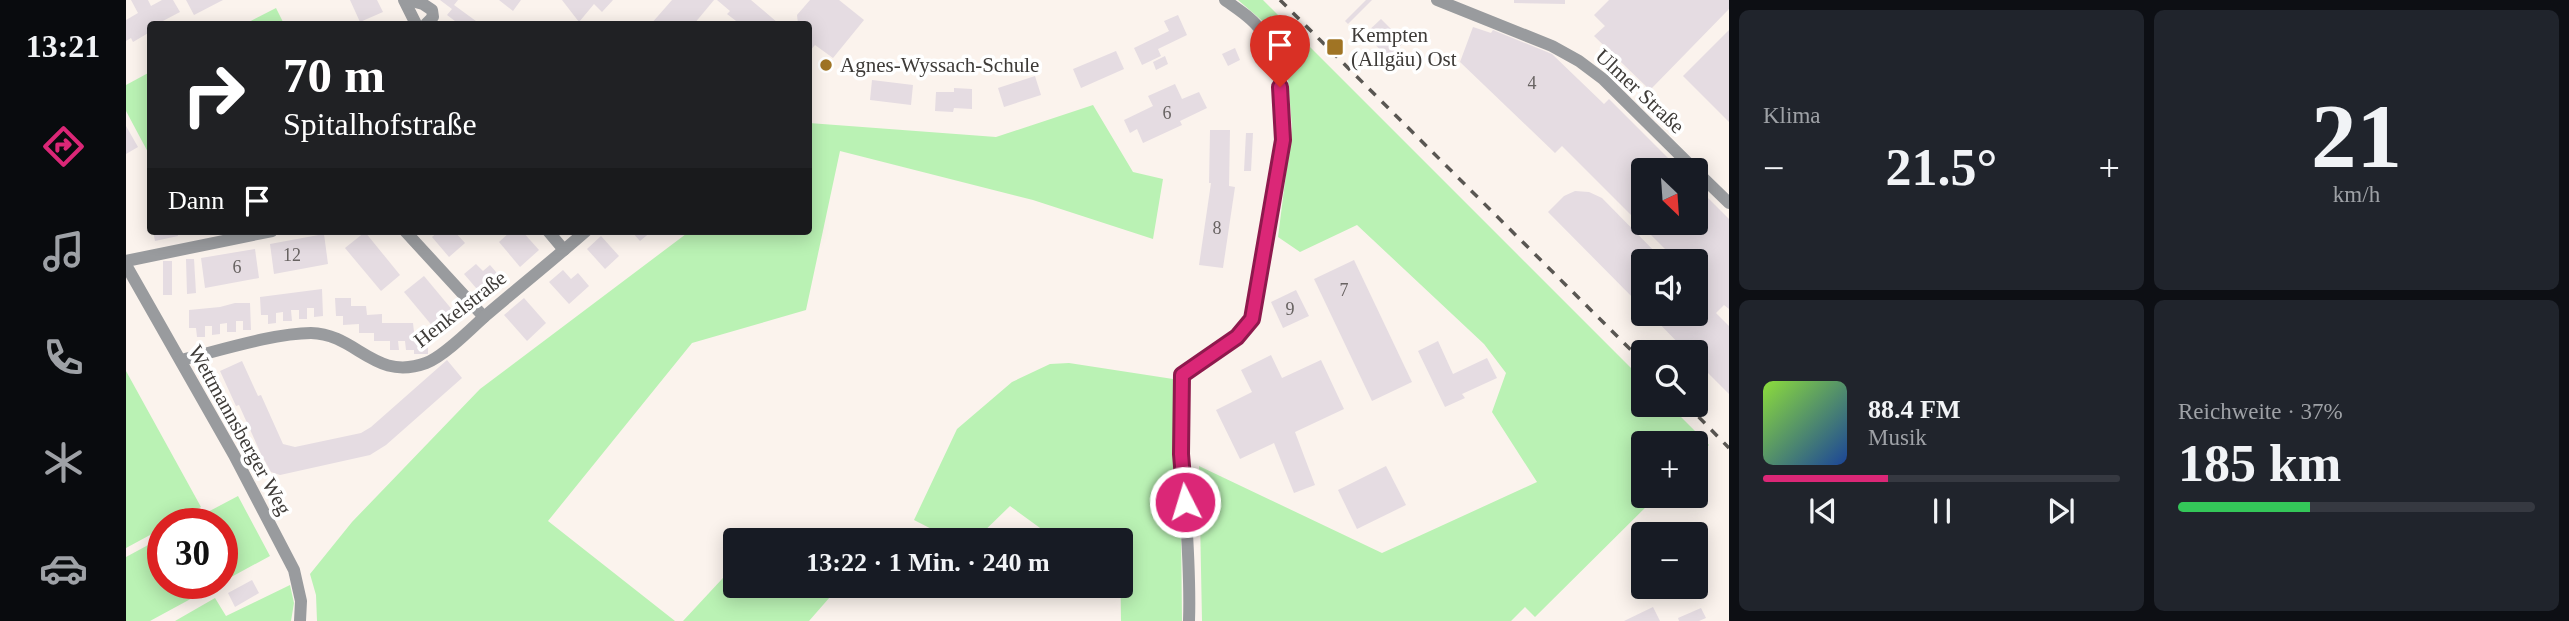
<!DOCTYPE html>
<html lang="de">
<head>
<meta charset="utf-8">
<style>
  :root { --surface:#171b24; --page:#20242c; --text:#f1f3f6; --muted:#9ea1a6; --line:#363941; --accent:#db2777 }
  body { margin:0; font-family:"Times New Roman",serif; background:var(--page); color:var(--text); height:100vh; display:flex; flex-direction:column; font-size:26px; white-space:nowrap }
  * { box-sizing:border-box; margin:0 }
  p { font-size:23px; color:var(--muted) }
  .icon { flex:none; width:38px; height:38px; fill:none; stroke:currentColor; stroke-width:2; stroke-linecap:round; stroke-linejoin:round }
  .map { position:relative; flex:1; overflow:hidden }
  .panel { display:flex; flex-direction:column; gap:10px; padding:10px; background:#0d0f14; width:840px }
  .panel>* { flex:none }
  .banner { position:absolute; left:21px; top:21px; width:665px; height:214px; border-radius:7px; box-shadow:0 4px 18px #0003; background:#202124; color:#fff; overflow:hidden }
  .needle { width:46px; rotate:155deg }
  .fabs { position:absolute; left:1505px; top:158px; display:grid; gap:14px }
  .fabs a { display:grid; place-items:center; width:77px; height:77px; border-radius:7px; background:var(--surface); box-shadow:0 4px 18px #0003; font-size:35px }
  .speed { position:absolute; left:21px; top:508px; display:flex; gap:14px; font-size:35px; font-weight:700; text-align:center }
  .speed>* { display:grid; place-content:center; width:91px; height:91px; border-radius:50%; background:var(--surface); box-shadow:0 4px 18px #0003; line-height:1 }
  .speed .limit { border:10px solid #d22; background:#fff; color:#111 }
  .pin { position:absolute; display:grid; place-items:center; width:60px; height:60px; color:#fff; margin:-72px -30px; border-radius:50% 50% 50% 0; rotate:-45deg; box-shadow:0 0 7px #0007 }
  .pin .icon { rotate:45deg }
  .me { position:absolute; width:77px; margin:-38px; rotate:355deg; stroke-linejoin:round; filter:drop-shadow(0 0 5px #0008) }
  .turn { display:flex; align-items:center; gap:24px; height:147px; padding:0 21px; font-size:32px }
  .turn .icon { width:91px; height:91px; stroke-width:2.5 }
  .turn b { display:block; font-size:49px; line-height:60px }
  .then { display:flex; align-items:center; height:66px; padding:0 21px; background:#0003; gap:14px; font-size:26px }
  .big { font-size:52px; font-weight:600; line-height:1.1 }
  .panel .tile { flex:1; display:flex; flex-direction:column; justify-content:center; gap:10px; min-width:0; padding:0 24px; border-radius:10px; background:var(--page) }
  .panel .dial { align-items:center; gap:0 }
  .dial b { font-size:91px; line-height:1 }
  .song { display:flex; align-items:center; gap:21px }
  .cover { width:84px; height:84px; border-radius:10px; background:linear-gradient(135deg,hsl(90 70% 55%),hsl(220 70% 35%)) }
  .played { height:7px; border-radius:4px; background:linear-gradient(90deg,var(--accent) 35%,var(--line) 35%) }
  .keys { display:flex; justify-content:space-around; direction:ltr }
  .heat { display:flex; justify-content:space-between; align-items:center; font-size:38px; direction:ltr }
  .charge { height:10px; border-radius:5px; background:linear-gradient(90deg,#34c759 37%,var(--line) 0) }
  .panel .tiles { flex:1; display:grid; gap:10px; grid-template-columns:repeat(2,1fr) }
  .trip { position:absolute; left:597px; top:528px; width:410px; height:70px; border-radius:7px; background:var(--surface); box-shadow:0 4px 18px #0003; font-weight:600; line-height:70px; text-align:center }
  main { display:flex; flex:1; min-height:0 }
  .menu { display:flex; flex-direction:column; width:126px; justify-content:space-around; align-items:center; background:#090b0e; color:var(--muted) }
  .menu .icon { width:49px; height:49px }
  .menu .active { color:var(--accent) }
  .menu b { font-size:32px; color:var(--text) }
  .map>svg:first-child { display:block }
  .green { fill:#baf2b4 }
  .building { fill:#e5dce2 }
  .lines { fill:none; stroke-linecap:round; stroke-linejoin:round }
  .street { stroke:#999b9e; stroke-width:12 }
  .rail { stroke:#595652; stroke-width:3.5; stroke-dasharray:9 9; stroke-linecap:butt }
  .route-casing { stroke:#8e194d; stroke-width:18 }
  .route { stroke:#db2777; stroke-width:12 }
  .poi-dot { fill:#a07424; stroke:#fff; stroke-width:2.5 }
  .labels { text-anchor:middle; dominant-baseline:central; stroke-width:7; stroke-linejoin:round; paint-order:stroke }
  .number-label { font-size:18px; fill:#686362 }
  .poi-label { font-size:21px; fill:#3e3b38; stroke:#fff; text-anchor:start }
  .street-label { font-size:21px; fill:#3e3b38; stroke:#fff }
</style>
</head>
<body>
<main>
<nav class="menu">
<b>13:21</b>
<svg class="icon active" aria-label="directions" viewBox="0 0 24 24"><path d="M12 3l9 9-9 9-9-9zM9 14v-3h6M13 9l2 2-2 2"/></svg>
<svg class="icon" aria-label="music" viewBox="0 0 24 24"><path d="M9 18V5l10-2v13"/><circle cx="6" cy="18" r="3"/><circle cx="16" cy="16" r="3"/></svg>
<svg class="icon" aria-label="phone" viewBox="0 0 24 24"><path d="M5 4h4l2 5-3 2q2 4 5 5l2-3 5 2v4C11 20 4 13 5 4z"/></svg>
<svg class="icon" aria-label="climate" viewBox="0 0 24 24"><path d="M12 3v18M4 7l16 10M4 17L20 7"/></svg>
<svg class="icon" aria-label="car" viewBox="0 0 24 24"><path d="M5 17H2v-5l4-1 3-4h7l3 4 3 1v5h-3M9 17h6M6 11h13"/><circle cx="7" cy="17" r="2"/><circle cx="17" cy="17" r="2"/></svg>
</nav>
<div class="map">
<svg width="1603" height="621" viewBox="0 0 1603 621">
  <rect width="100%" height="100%" fill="#fbf3ed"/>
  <!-- green -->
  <g class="green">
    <polygon points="1112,0 1137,0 1517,380 1517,404 1542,404 1583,445 1570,458 1570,443 1517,443 1517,495 1532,495 1409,617 1399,607 1385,621 1076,621 1073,466 1256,553 1411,482 1366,412 1380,373 1358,344 1231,225 1174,252 1152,237 1166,127 1162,79 1147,30"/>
    <polygon points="150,8 158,24 119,24"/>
    <polygon points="24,72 24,156 0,111 0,85"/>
    <polygon points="967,105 1007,172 1037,179 1027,239 907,200 714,151 680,310 566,343 422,521 549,621 191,621 190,595 184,574 226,522 354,389 564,231 682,231 683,123 870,137"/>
    <polygon points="943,363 1047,379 1049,393 1048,455 1055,527 1056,621 995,621 994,541 932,541 884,506 848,541 829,541 788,520 831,429 886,382 924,364"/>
    <polygon points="0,371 75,507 45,523 37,523 37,528 0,548"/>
    <polygon points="112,496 144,556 96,582 96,523 61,523"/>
    <polygon points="37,537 37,583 94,583 24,621 0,621 0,557"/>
    <polygon points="609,565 609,586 691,586 704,597 683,621 557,621"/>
    <polygon points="164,585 168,603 165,621 49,621 89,598 100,616"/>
  </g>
  <!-- building -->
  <g class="building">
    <polygon points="5,0 22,0 25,6 36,0 47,0 54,12 35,22 36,24 24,24 24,32 7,42 5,38 0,41 0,20 12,13"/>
    <polygon points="60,0 97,0 68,15"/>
    <polygon points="224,0 251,0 257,12 234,22"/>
    <polygon points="314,0 332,0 328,5 354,24 333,24 321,15 326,9"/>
    <polygon points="373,0 395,0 387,11"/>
    <polygon points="436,0 487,0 476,12 468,4 453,22"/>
    <polygon points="546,0 588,0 568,24 525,24"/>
    <polygon points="591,0 625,0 652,23 650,24 614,24 601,14 604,11"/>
    <polygon points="684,0 713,0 738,20 707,58 689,45 682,53 682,24 672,24 671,15"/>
    <polygon points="1240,0 1246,0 1222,24 1219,21"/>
    <polygon points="1388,0 1439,0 1439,4 1388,3"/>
    <polygon points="1483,0 1603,0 1603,9 1524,90 1468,36 1479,26 1468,15"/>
    <polygon points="1052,15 1061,35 1032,49 1035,56 1016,65 1008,48 1043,31 1038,21"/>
    <polygon points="1255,19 1278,42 1262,58 1239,34"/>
    <polygon points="1347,27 1365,33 1367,30 1426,54 1478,104 1483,99 1554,170 1517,170 1517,222 1570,222 1570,186 1603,219 1603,309 1598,305 1590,313 1603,326 1603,394 1570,361 1570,352 1561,352 1523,313 1570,313 1570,261 1517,261 1517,308 1422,212 1438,196 1449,191 1463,192 1476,198 1538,261 1544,254 1436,146 1429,153 1334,62"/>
    <polygon points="1603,30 1603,122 1557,76"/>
    <polygon points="1109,48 1114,60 1102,66 1096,54"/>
    <polygon points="990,51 998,69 955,88 947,69"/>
    <polygon points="1039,56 1042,64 1030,70 1027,62"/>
    <polygon points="909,76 915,95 878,107 872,88"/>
    <polygon points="746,80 787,85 785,105 744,100"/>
    <polygon points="1049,84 1056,99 1073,92 1081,108 1054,121 1056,125 1017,143 1011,129 1004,133 998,120 1027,106 1022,96"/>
    <polygon points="828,88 846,89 846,109 828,108 827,112 809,111 810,92 828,92"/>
    <polygon points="0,126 12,147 0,154"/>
    <polygon points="1084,130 1104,130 1103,186 1109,187 1097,268 1073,265 1085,183 1083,183"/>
    <polygon points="1120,133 1127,133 1125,171 1118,171"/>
    <polygon points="27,231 51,231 52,236 29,241"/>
    <polygon points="313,231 328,231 339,243 323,257 306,237"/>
    <polygon points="385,231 396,231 413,250 394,267 373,242"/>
    <polygon points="505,231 526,231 514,241"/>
    <polygon points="239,232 274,275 255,291 219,248"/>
    <polygon points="198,234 202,264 148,274 144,244"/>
    <polygon points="475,236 493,256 479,269 461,249"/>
    <polygon points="129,249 133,278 79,288 75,258"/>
    <polygon points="60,259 68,259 70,293 61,294"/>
    <polygon points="1228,260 1286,382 1246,401 1188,279"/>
    <rect x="37" y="261" width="9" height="34"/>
    <polygon points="350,264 357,271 364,265 376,279 357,296 338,274"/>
    <polygon points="437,270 445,279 452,273 463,286 443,304 423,282"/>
    <polygon points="298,276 333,318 313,334 278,292"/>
    <polygon points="196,289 197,316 188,317 188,308 181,308 181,319 173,319 173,310 165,310 166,321 157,321 157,312 150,313 150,323 142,324 142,315 135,315 134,297"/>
    <polygon points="1170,290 1183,316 1157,328 1145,302"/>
    <polygon points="209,298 225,298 225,306 240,306 241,315 256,314 256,323 287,323 288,332 302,332 302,354 288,354 288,350 280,350 279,341 272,341 273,350 264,350 264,341 248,341 248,333 233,333 233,324 217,325 217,316 210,316"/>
    <polygon points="398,298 420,323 401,341 378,315"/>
    <polygon points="109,303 124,303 125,330 117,330 117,321 110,321 110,332 101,332 101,323 94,324 94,334 86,335 86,326 79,326 79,337 71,337 70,328 63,328 63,310 94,307"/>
    <polygon points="1312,341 1327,374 1361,358 1371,378 1336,394 1339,398 1319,407 1292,351"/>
    <polygon points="1145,355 1156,378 1195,360 1218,409 1169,432 1189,485 1168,493 1148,443 1114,459 1090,410 1126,392 1115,370"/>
    <polygon points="321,360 336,378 260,445 244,455 154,475 145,472 135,454 113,405 110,406 94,371 116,361 132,396 135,395 157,444 169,447 235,433 245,427"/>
    <polygon points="1260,466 1280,505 1231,529 1212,490"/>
    <polygon points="126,580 133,593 109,607 102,593"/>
    <polygon points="1527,607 1534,621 1498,621"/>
    <polygon points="1575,608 1580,618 1573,621 1553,621 1552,618"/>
  </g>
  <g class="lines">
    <!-- street -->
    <g class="street">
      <polyline points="278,0 290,24"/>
      <polyline points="282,0 297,4 306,10 307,17 300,24"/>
      <polyline points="1311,0 1426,46 1453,61 1477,79 1569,170"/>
      <polyline points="1570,171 1603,203"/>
      <polyline points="279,231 358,317"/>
      <polyline points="422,231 438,250"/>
      <polyline points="0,261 146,231"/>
      <polyline points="0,265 108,455 168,570 175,601 174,621"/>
      <path d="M55 360C92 351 149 333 185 333 231 334 248 382 300 363 317 357 344 330 358 317 392 288 427 260 460 231"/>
      <path d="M1063 621C1066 539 1051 457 1056 375L1111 337 1126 319C1133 282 1139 246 1146 209 1155 152 1170 82 1135 31 1127 18 1111 9 1099 0"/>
    </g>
    <!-- rail -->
    <g class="rail">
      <polyline points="1154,0 1517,362"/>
      <polyline points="1560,404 1603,448"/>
    </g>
  </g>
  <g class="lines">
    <!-- route casing -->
    <g class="route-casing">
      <polyline id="route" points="1059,502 1055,454 1056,375 1111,337 1126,319 1157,140 1154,87"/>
    </g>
    <!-- route -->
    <use href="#route" class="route"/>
  </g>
  <!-- markers -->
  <g class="poi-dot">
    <rect x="1200" y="38" width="18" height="18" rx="3.5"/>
    <circle cx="700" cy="65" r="7"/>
  </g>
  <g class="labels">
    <!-- number labels -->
    <g class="number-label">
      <text x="1406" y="83">4</text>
      <text x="1041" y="113">6</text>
      <text x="1091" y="228">8</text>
      <text x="166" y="255">12</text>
      <text x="111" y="267">6</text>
      <text x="1218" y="290">7</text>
      <text x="1164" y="309">9</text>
    </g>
    <!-- poi labels -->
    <g class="poi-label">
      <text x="1225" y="35">Kempten<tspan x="1225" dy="24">(Allgäu) Ost</tspan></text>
      <text x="714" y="65">Agnes-Wyssach-Schule</text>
    </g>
    <!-- street labels -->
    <g class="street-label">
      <text transform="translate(1514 91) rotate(43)">Ulmer Straße</text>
      <text transform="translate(334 309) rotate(-38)">Henkelstraße</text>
      <text transform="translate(114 430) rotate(61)">Wettmannsberger Weg</text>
    </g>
  </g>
</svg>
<div class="fabs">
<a><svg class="needle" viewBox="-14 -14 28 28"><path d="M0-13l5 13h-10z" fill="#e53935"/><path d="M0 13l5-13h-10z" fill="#9ea1a6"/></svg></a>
<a><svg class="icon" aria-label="sound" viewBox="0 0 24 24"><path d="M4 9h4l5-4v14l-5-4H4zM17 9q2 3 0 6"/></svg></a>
<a><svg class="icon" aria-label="search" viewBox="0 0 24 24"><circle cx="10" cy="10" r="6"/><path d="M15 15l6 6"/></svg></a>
<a>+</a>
<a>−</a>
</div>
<div class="speed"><div class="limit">30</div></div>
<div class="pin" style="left:1154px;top:87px;background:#d93025"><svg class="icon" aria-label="arrive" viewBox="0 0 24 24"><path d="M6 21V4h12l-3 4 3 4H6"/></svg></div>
<svg class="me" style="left:1059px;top:502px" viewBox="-20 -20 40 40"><circle r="17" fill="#db2777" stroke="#fff" stroke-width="3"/><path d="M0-11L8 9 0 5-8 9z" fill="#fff"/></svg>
<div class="trip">13:22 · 1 Min. · 240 m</div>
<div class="banner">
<div class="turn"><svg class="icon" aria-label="right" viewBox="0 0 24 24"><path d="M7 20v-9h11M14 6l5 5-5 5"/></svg><div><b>70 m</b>Spitalhofstraße</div></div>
<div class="then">Dann<svg class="icon" aria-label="arrive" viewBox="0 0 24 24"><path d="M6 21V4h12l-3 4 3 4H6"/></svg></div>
</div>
</div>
<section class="panel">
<div class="tiles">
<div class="tile"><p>Klima</p>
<div class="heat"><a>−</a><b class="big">21.5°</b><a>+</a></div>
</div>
<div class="tile dial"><b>21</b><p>km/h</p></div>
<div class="tile">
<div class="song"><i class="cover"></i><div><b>88.4 FM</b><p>Musik</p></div></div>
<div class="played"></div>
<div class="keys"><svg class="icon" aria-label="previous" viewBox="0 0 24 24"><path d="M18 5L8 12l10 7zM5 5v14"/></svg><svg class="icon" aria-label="pause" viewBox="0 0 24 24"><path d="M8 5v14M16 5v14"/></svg><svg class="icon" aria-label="next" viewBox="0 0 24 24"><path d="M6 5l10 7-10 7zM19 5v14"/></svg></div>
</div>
<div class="tile"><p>Reichweite · 37%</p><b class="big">185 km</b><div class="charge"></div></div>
</div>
</section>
</main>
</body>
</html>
